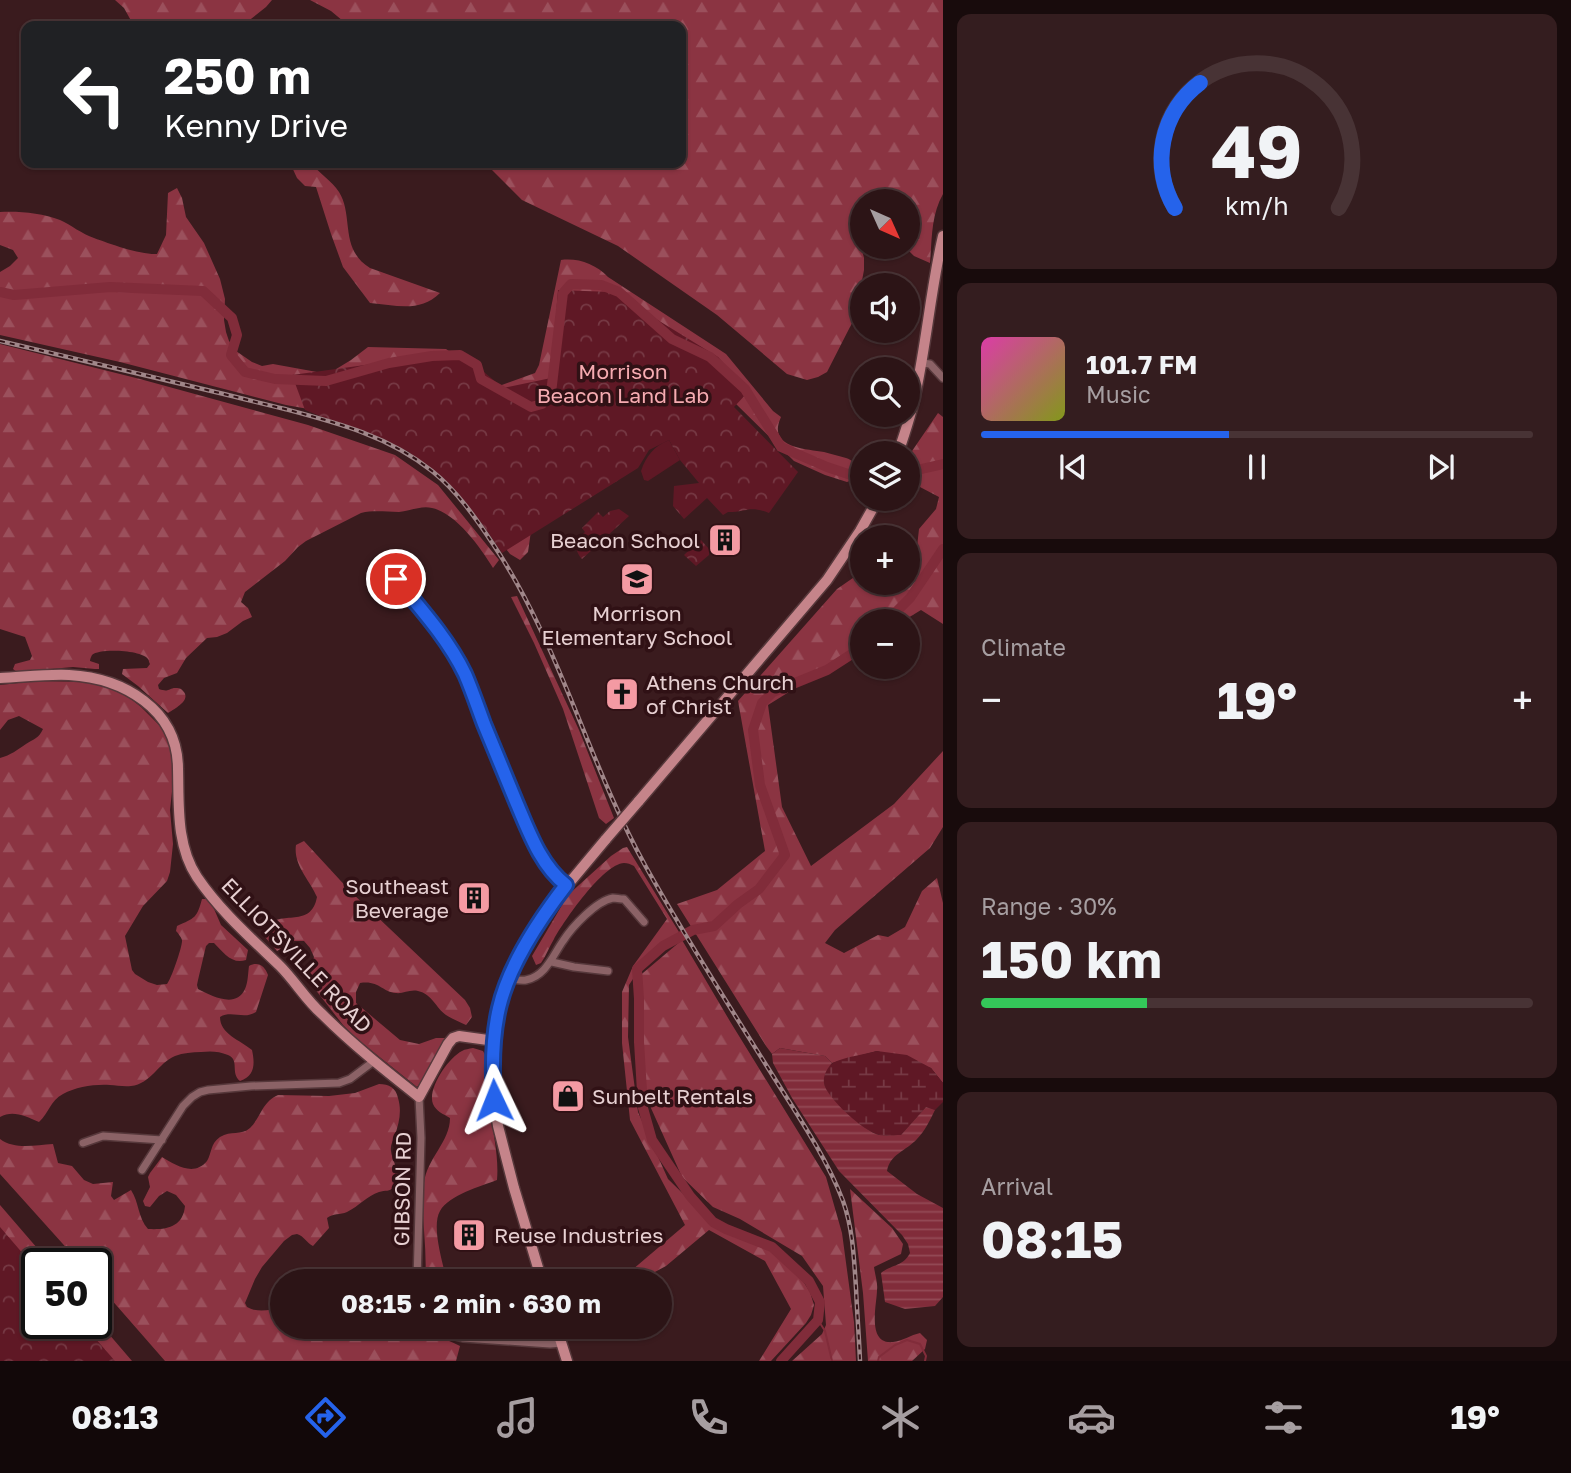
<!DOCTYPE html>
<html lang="en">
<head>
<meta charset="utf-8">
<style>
  :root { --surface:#2c1416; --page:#341d1f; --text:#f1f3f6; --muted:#a69ea1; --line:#483335; --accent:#2563eb }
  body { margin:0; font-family:"Golos Text",sans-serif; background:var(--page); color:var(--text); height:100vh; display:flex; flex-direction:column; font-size:26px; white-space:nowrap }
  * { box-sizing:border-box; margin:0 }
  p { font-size:23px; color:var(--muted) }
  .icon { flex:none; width:38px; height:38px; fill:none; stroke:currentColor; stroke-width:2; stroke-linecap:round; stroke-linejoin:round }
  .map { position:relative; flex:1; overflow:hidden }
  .drawer { display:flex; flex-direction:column; gap:14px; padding:14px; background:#180b0c; width:628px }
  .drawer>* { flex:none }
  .guide { position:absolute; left:21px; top:21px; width:665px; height:147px; border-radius:14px; box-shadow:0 2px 5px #0004,0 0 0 2px var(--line); background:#202124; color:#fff; overflow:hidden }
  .needle { width:46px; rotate:135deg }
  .fabs { position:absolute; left:850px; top:189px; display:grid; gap:14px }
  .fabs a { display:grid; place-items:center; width:70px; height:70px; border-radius:50%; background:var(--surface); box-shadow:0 2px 5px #0004,0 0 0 2px var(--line); font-size:35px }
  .speed { position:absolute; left:21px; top:1248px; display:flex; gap:14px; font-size:35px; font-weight:700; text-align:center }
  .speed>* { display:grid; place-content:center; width:91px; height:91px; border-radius:50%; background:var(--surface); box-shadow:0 2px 5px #0004,0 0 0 2px var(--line); line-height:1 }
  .speed .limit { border:4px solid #111; border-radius:10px; background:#fff; color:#111 }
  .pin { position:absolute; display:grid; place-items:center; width:60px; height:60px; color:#fff; margin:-30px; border:4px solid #fff; border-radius:50%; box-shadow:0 2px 7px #0007 }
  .me { position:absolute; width:77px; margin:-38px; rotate:358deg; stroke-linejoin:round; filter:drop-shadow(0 0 5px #0008) }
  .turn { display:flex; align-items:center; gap:24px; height:147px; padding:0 28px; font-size:32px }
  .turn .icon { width:91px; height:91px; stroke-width:2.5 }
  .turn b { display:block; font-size:49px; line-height:60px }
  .big { font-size:52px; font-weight:700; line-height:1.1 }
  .drawer .widget { flex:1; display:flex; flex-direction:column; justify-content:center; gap:10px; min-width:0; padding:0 24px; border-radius:14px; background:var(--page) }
  .drawer .dial { align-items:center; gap:0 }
  .dial svg { height:182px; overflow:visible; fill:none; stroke:var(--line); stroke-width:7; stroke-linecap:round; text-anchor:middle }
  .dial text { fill:var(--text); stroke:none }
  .song { display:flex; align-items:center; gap:21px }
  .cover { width:84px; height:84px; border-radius:10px; background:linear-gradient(135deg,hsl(320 70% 55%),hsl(70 70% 35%)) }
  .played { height:7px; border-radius:4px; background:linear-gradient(90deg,var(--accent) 45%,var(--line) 45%) }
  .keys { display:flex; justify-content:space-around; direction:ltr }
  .heat { display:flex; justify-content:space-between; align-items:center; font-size:38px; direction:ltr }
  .charge { height:10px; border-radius:5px; background:linear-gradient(90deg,#34c759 30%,var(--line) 0) }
  .trip { position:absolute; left:270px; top:1269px; width:402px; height:70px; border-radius:35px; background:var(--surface); box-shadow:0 2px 5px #0004,0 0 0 2px var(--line); font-weight:700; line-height:70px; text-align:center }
  .tab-bar { display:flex; height:112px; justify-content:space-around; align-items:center; background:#120809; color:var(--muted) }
  .tab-bar .icon { width:49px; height:49px }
  .tab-bar .active { color:var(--accent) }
  .tab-bar b { font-size:32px; color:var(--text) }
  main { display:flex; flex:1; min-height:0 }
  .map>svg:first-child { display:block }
  .green { fill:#5f1825 }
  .forest { fill:url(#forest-firs) }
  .wetland { fill:url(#wetland-marsh) }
  .park { fill:url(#park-crowns) }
  .water { fill:url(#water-rules) }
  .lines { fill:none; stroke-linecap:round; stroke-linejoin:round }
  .stream { stroke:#812c3a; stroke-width:2 }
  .river { stroke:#812c3a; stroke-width:10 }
  .street-casing { stroke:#56383b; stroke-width:10 }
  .secondary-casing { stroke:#56383b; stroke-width:13 }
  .street { stroke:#8b6266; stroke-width:7 }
  .secondary { stroke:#c5848a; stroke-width:10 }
  .rail-casing { stroke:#a08689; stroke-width:4.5 }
  .rail { stroke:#301115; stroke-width:2; stroke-dasharray:5; stroke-linecap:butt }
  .secondary-bridge-casing { stroke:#56383b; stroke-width:13; stroke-linecap:butt }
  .secondary-bridge { stroke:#c5848a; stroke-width:10 }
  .route-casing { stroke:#184099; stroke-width:18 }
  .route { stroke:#2563eb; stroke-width:12 }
  .labels { text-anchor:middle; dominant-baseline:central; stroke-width:7; stroke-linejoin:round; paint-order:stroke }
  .park-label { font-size:21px; fill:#f6abb1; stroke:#301115 }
  .poi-label { font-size:21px; fill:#e7d0d2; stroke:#301115; text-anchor:start }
  .street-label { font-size:21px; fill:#e7d0d2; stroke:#301115 }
</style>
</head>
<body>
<main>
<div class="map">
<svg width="943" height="1361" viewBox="0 0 943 1361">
  <defs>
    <pattern id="forest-firs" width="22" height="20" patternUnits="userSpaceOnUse" patternTransform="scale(1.75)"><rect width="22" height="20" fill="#8b3442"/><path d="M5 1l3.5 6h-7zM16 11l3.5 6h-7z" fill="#9b505c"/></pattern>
    <pattern id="wetland-marsh" width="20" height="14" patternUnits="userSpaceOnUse" patternTransform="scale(1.75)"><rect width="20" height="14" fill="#5f1825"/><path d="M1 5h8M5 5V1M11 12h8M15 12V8" fill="none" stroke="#763944"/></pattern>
    <pattern id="park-crowns" width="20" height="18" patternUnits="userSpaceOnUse" patternTransform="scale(1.75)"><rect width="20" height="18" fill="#5f1825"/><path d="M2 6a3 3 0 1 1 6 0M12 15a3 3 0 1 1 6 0" fill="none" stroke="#763944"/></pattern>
    <pattern id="water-rules" width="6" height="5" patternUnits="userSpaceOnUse" patternTransform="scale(1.75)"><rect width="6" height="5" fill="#812c3a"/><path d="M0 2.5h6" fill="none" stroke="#934a56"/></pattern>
  </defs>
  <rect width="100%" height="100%" fill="#3a1b1e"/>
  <!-- green -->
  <path class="green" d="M669 440 680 460 648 481 644 480 641 471C646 456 654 446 669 440Z"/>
  <!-- forest -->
  <g class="forest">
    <polygon points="115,0 272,0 266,7 242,26 134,26 124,8"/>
    <path d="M310 0H943V194C931 215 932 239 930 263L914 256 905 247H908V201H863V224L860 227 859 238 864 258V270L860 291 852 323 827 372 818 377 807 380 787 374 717 315 618 246 522 200 485 163H681V26H349L331 11Z"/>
    <path d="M290 163H311C319 173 332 181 339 192 354 216 339 249 370 268L440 293C420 313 396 305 370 303L343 267 331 234 316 187 305 186 297 178Z"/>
    <path d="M177 188 182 198 186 217 204 243 220 279 225 299 224 320 226 332 229 341 236 351 252 362 262 366 273 364 328 374 351 360 368 347 446 349 499 386 535 373 539 365 561 260C579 258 595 264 608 277L726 354 773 411 781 417C767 447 803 449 824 452 831 454 839 456 846 458 852 460 855 464 860 468L856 476 852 480 847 482 825 475 794 461 735 403 655 435 626 466 617 481 556 509 531 531 528 552 520 560 510 554 458 488 411 448 336 414 286 405 120 362 0 335V272L10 266 18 258 13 250 0 245V212C19 211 42 213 60 220 71 225 82 234 94 238 110 244 141 255 157 254L166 235 168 193Z"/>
    <path d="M0 344 140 379 308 425 395 455 438 485 499 560 493 568C481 548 456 513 432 508 422 505 410 511 399 512 386 512 374 510 361 513L306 541 298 547 285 561 245 592 241 602 248 608 252 617 243 621 227 633 217 637 207 638 186 658 177 673 164 678 158 685 159 689C170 693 169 687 177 688 179 688 182 689 183 691 192 700 174 709 168 713L138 686 122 674 123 669 147 668 150 664C149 663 149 660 148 659 142 650 99 648 92 655 91 657 90 659 90 661L99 664V669H95L73 667 17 672 13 669 15 664 30 660 32 656 25 637 0 629Z"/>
    <polygon points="938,413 943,417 943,624 921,610 903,621 863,621 863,646 768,705 782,807 811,866 894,804 943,751 943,827 930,848 835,930 825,943 844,953 878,935 888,937 905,927 922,891 937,878 943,903 943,1083 931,1068 877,1051 832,1063 825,1056 780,1048 772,1054 766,1046 677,904 717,890 765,851 738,701 837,589 863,571 863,583 908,583 908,549 917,547 919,529 936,509 939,497 920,487 908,490 908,459 910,454"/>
    <polygon points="517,596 579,730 614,818 606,824 599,818 563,709 534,643 511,597"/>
    <path d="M37 681 86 682 122 692 141 707 162 728 171 743 175 764 170 810 173 844 170 872 167 881 143 906 125 936 132 970 135 974 148 982 157 985 167 984C171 980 183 945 182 940 181 937 178 933 176 931L177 926C195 918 197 918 202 899H207L211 902 221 925 248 950 246 960C232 965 223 952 214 943H209L206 946 198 980 197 985 198 989C212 996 236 1009 245 989 248 983 248 973 249 966 258 961 265 966 268 975L256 1012C244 1020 232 1010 220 1017 220 1034 240 1040 252 1050 255 1064 255 1076 240 1081 230 1073 240 1060 228 1055 219 1051 210 1051 201 1052 192 1052 183 1053 175 1056 158 1063 151 1084 131 1086 124 1087 116 1085 110 1085 94 1084 76 1087 63 1094 50 1101 49 1113 39 1122 25 1116 13 1110 0 1117V758C11 755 17 750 26 744 34 739 39 738 43 729L19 716 8 720 0 730V685Z"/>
    <path d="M304 841 351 892 465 1000 470 1008 472 1017 466 1025C460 1022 452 1019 446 1015 436 1008 432 994 418 991 410 989 403 994 396 993 382 992 379 980 360 983L356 992V1003L400 1040 419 1044 436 1038H446C438 1052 427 1077 417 1087L357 1039 343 1025 311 984 308 975 314 957 310 948 304 941H294L277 951 265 937 264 927C282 909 311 929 317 897 310 880 293 865 296 845Z"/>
    <path d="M627 847 679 932 659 952 642 965 629 985 628 1037 638 1112 668 1179 713 1223 763 1244 799 1275 810 1292 814 1305 811 1315 806 1323 771 1361H759L791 1309 765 1261 709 1230 666 1266 638 1281H612L632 1270 685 1225 630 1120 622 1043V992L633 966 667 919 634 866C630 864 628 863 624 863 603 864 564 921 554 939 549 947 546 956 541 963L536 965 532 956 568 895 611 856 623 848Z"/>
    <polygon points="682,940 731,1023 826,1177 842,1233 854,1322 856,1361 792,1361 822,1334 826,1325 823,1286 802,1256 740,1219 713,1207 682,1177 646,1097 637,978"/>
    <path d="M473 1048 483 1051C493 1068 489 1092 491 1112 493 1135 499 1157 497 1180 481 1186 449 1195 440 1211 431 1226 443 1264 447 1281H425C428 1248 420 1216 424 1183 427 1158 450 1142 450 1118 443 1114 436 1111 433 1104 427 1089 448 1058 462 1051 465 1049 469 1049 473 1048Z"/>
    <path d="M379 1084C389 1084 396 1088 398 1098 402 1111 399 1123 395 1135 393 1141 390 1145 391 1151 392 1162 404 1177 394 1187 390 1192 385 1190 379 1192 367 1196 359 1206 347 1212 340 1215 333 1213 327 1218L329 1228 313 1246C307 1243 304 1236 297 1234L292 1235 284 1241 262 1267 255 1279 245 1303 247 1307C257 1313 271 1310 282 1307V1326L414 1327C429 1334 445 1338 460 1346L456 1361H165L96 1282V1264L80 1263 0 1174V1139C15 1150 35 1145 53 1144L58 1163 72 1166 84 1180 93 1184 113 1182 111 1196 114 1200 131 1190C139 1202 138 1218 148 1229 167 1230 183 1227 185 1206L176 1195 167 1191 159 1196 150 1207 145 1206 143 1201 150 1187 148 1177 150 1173 162 1157C175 1165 194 1177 207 1161 212 1153 210 1144 220 1137 231 1130 241 1136 250 1128 261 1117 262 1102 278 1095L329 1096 355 1093Z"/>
    <path d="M850 1189 892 1228 903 1244 901 1254 874 1267C875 1275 878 1283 877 1290 877 1304 866 1345 893 1342 902 1341 911 1335 920 1333L927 1340 925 1349 912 1361H868L863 1293Z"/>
    <polygon points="0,1205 50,1263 37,1264 37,1323 96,1323 96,1319 132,1361 0,1361"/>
    <polygon points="453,1327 547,1326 548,1327 546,1337 484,1332"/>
  </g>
  <!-- wetland -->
  <path class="wetland" d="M877 1051 907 1055 931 1068 943 1083V1102L935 1110 926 1107 901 1135C893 1135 881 1137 874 1133 856 1124 806 1087 830 1065 838 1058 866 1054 877 1051Z"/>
  <!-- park -->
  <g class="park">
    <path d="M558 290 612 292 718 357 749 391 734 407 798 472 769 513C749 505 747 512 728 512L723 515 707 498 684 519 673 506 674 486 699 483 680 460 669 440 649 450 638 468 502 553 483 525 456 493 409 452 305 410 292 375 460 352 503 388 551 378Z"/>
    <path d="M619 509 629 516 582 559C573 549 576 540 585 532L582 528 598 512 603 517 610 511Z"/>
    <polygon points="701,540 709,549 709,555 696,566 684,555 699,541"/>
    <polygon points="0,1227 37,1270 37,1323 82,1323 115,1361 0,1361"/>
  </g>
  <!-- water -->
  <path class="water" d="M780 1048 825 1056 832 1063C827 1069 823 1075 824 1083 826 1098 865 1132 879 1135 886 1136 894 1135 901 1135L926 1107 935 1110C930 1120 925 1131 917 1139 906 1151 890 1154 887 1171L917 1194 943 1208V1297L935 1306 905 1309 885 1302 881 1273C892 1264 903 1267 910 1253L908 1244 902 1235 839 1171 792 1098 773 1063 772 1054Z"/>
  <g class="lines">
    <!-- stream -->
    <g class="stream">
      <polyline points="818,1320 825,1331 832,1361"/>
      <polyline points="878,1361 879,1357 895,1345 907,1340 920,1344 926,1356 925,1361"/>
    </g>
    <!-- river -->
    <g class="river">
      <polyline points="0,292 14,295 110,287 203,291 232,318 237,335 231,355 245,372 275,379 326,381 389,363 432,356 460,355 477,365 481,379 531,407 542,404 551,393 563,293 571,284 601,285 619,292 672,339 710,357 745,389 781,447 827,467 863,479"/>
      <polyline points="908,472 943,464"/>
      <polyline points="887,621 910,598 943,549"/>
      <polyline points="781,1361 818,1320 820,1302 809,1281 772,1247 726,1229 713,1222 690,1196 652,1140 643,1108 639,1042 639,999 637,969 663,946 693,930 714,926 738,904 759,889 785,855 760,785 753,730 762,703 773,692 827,670 858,650 863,645"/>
    </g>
    <!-- street casing -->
    <g class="street-casing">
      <g id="street">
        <polyline points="922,363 930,364 943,378"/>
        <path d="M396 579C421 609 448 639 465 674 472 690 478 708 484 724 495 751 506 777 517 803 529 832 541 866 566 885"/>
        <polyline points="552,962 574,967 608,971"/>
        <path d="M509 979C514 979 521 981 526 980 546 976 553 955 563 941 572 927 596 901 613 898 616 898 620 899 624 899L644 922"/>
        <polyline points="83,1143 103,1136 162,1140"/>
        <polyline points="142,1170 183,1106 192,1097 200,1092 208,1090 251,1086 339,1083 350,1079 374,1061"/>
        <polyline points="417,1281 421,1138 419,1097"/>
        <polyline points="434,1326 451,1335 463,1338 550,1344 561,1343"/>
      </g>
    </g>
    <!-- secondary casing -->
    <g class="secondary-casing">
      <g id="secondary">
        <path d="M898 453C905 433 912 412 916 391 927 339 931 287 943 236"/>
        <path d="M0 678C23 677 46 674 69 675 123 678 178 709 178 769 179 805 176 845 197 877 220 911 251 938 280 966 295 981 306 1000 322 1014 352 1044 386 1071 419 1097L448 1044 453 1038 459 1036 495 1041"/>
        <polyline points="638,802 827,580 860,531 878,499"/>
        <polyline points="542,1281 514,1188 498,1126 494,1100 492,1073 499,1007 518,960 545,912 606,839"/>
        <polyline points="556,1326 567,1361"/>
      </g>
    </g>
    <!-- street -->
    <use href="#street" class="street"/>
    <!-- secondary -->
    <use href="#secondary" class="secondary"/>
    <!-- rail casing -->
    <g class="rail-casing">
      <path id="rail" d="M0 341C69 357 138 373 207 390 233 396 259 403 285 409 338 423 388 436 432 471 457 491 475 517 493 544 560 644 588 763 646 867 684 935 726 1001 768 1068 794 1110 825 1154 843 1201 853 1229 854 1259 856 1288 857 1312 859 1337 860 1361"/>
    </g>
    <!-- rail -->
    <use href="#rail" class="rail"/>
    <!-- secondary-bridge casing -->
    <g class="secondary-bridge-casing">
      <polyline id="secondary-bridge" points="606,839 638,802"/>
    </g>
    <!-- secondary-bridge -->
    <use href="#secondary-bridge" class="secondary-bridge"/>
  </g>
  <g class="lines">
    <!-- route casing -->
    <g class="route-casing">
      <path id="route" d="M396 579C421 609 448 639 465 674 472 690 478 708 484 724 495 751 506 777 517 804 529 832 541 866 566 885 539 920 509 964 499 1008 492 1038 492 1070 494 1100"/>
    </g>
    <!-- route -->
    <use href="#route" class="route"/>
  </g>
  <!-- icons -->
  <defs>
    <g id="building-square" transform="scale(1.75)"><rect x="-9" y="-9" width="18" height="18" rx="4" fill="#f49aa3" stroke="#301115"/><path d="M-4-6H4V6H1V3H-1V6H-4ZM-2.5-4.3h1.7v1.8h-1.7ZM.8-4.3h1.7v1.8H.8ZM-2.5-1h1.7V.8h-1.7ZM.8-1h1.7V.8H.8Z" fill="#111"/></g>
    <g id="school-square" transform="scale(1.75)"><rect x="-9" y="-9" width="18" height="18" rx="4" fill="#f49aa3" stroke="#301115"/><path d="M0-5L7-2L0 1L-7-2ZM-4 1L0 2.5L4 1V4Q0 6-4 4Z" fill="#111"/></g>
    <g id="church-square" transform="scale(1.75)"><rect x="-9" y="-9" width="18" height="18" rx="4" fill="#f49aa3" stroke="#301115"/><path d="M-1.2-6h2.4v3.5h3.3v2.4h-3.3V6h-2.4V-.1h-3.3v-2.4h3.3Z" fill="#111"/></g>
    <g id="shop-square" transform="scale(1.75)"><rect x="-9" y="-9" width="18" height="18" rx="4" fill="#f49aa3" stroke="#301115"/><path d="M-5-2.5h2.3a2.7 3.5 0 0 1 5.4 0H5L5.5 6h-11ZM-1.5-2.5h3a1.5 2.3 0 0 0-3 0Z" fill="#111"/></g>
  </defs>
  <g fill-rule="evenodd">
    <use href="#building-square" x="725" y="540"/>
    <use href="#school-square" x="637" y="579"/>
    <use href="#church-square" x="622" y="694"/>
    <use href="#building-square" x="474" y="898"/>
    <use href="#shop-square" x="568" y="1096"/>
    <use href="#building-square" x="469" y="1235"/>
  </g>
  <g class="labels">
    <!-- park labels -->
    <g class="park-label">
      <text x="623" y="371">Morrison<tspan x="623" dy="24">Beacon Land Lab</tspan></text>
    </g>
    <!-- poi labels -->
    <g class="poi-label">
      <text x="700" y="540" text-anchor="end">Beacon School</text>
      <text x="637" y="613" text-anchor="middle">Morrison<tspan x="637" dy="24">Elementary School</tspan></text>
      <text x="646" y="682">Athens Church<tspan x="646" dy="24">of Christ</tspan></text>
      <text x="449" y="886" text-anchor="end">Southeast<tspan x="449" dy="24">Beverage</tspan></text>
      <text x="592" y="1096">Sunbelt Rentals</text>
      <text x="494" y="1235">Reuse Industries</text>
    </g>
    <!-- street labels -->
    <g class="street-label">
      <text transform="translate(297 955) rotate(46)">ELLIOTSVILLE ROAD</text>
      <text transform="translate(402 1189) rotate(-89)">GIBSON RD</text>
    </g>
  </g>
</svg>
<div class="fabs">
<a><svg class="needle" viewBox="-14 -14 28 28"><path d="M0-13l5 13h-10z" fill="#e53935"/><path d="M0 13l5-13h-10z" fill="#a69ea1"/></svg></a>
<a><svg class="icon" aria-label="sound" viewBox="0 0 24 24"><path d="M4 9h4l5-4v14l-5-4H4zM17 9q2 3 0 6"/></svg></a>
<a><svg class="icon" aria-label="search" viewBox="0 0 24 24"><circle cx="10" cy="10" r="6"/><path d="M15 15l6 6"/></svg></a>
<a><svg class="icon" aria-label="layers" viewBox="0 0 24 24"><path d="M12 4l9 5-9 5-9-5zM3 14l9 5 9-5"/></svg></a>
<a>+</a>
<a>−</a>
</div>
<div class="speed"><div class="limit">50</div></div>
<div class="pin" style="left:396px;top:579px;background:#d93025"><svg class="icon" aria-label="arrive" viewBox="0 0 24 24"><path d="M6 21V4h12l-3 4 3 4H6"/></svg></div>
<svg class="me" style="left:494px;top:1100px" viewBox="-20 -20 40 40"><path d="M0-17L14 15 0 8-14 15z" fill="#2563eb" stroke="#fff" stroke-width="4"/></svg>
<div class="trip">08:15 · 2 min · 630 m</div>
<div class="guide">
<div class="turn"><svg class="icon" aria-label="left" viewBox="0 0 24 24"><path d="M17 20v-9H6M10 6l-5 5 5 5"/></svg><div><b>250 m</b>Kenny Drive</div></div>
</div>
</div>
<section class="drawer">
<div class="widget dial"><svg viewBox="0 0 100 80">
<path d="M14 69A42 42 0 1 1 86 69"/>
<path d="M14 69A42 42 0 0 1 25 14" stroke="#2563eb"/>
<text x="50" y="56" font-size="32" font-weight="700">49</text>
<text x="50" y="72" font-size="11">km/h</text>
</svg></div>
<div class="widget">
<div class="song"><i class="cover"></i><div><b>101.7 FM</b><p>Music</p></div></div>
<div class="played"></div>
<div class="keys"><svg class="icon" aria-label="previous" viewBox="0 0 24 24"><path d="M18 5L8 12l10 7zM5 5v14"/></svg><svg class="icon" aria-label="pause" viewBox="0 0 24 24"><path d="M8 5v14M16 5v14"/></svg><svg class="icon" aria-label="next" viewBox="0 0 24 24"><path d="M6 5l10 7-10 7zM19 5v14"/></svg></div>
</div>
<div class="widget"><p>Climate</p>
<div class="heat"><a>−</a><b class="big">19°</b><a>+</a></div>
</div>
<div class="widget"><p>Range · 30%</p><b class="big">150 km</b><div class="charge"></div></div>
<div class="widget"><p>Arrival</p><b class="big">08:15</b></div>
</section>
</main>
<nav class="tab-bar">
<b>08:13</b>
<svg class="icon active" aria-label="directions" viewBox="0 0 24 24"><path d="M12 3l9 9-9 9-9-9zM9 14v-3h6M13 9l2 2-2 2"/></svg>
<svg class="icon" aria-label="music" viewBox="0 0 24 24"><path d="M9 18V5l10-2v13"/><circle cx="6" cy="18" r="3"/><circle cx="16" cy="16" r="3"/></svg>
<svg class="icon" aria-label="phone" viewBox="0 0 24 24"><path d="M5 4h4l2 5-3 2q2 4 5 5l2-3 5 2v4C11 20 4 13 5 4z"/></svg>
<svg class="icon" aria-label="climate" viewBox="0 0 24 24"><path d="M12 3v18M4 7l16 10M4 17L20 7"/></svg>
<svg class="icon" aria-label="car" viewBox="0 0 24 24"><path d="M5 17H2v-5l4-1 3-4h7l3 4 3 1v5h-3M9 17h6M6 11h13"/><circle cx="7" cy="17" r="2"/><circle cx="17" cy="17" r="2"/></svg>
<svg class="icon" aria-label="filters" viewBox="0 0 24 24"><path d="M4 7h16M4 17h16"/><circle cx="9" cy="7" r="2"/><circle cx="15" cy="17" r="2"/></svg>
<b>19°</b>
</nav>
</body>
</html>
